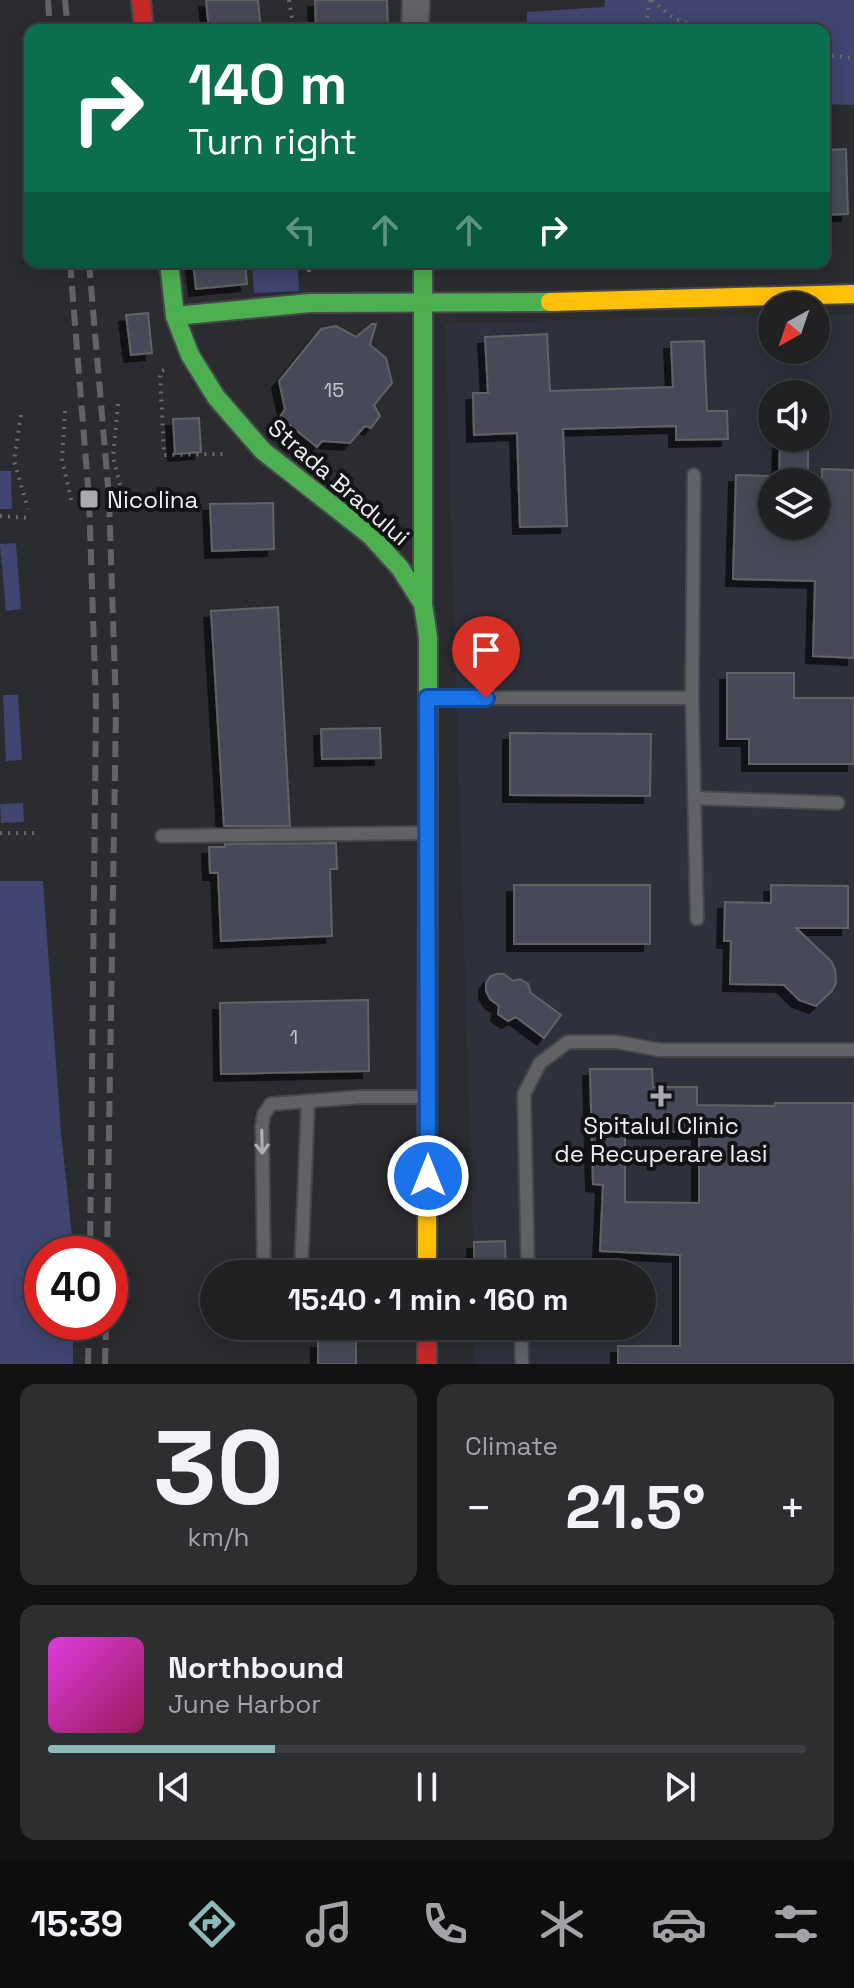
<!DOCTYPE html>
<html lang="en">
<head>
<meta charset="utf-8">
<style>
  :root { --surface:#202123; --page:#2d2e30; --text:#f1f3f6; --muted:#a2a3a6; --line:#3d3e41; --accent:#8bbbb9 }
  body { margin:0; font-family:"Space Grotesk",sans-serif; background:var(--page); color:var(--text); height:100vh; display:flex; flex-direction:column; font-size:30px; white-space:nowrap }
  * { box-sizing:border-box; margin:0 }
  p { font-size:26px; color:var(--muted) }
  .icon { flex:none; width:44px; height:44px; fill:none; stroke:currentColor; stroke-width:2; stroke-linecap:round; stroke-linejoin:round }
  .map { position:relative; height:1364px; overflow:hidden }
  .side { display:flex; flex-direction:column; gap:20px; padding:20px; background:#121213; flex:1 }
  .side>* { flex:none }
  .hud { position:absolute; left:24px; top:24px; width:806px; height:244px; border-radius:16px; box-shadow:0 4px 20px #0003,0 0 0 2px var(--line); background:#0b6e4f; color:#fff; overflow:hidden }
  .needle { width:52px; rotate:220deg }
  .tools { position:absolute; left:758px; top:292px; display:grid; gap:16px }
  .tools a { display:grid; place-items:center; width:72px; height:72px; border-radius:50%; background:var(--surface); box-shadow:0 4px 20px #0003,0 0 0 2px var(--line); font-size:40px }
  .speed { position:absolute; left:24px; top:1236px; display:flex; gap:16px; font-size:40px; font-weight:700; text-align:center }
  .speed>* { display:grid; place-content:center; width:104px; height:104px; border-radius:50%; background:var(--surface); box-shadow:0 4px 20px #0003,0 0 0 2px var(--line); line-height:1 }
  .speed .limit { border:12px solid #d22; background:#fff; color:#111 }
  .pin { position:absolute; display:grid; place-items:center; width:68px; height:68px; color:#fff; margin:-82px -34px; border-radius:50% 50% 50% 0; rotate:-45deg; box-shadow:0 0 8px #0007 }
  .pin .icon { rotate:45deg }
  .me { position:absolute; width:88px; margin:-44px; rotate:0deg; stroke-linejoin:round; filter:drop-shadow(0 0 6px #0008) }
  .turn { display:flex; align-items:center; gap:28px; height:168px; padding:0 32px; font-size:36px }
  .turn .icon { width:104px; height:104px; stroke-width:2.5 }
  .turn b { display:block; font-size:56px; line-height:68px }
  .lanes { display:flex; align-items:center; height:76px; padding:0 32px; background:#0003; justify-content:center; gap:40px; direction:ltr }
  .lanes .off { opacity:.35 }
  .big { font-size:60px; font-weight:800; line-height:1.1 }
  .side .widget { flex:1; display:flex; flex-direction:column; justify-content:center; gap:12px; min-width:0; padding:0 28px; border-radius:16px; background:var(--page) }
  .side .dial { align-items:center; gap:0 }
  .dial b { font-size:104px; line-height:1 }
  .song { display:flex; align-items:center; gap:24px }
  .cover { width:96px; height:96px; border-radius:12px; background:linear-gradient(135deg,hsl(300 70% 55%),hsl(330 70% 35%)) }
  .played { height:8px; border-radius:4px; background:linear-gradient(90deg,var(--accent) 30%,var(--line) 30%) }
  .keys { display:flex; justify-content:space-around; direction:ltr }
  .heat { display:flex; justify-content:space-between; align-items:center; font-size:44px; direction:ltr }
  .side .tiles { flex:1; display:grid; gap:20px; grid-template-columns:1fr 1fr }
  .widget:last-child { grid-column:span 2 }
  .trip { position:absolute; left:200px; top:1260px; width:456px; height:80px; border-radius:40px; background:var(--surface); box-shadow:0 4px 20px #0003,0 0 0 2px var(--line); font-weight:800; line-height:80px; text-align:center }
  .tab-bar { display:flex; height:128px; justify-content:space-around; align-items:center; background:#0d0d0e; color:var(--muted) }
  .tab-bar .icon { width:56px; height:56px }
  .tab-bar .current { color:var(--accent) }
  .tab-bar b { font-size:36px; color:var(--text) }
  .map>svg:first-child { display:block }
  .built { fill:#2e303b; fill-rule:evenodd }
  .green { fill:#404571 }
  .building { fill:#474958; stroke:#626265; stroke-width:2; fill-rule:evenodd; filter:url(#shadow) }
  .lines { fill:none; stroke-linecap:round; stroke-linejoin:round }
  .lane-casing { stroke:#47484c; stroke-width:16 }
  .street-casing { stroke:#47484c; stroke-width:30 }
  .fast-casing { stroke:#47484c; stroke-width:22 }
  .slow-casing { stroke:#47484c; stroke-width:22 }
  .jam-casing { stroke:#47484c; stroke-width:22 }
  .path { stroke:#6a6a6c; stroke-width:4; stroke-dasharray:2 6; stroke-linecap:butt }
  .lane { stroke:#616265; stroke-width:12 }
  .street { stroke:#616265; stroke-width:26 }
  .fast { stroke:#4caf50; stroke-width:18 }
  .slow { stroke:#ffc107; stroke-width:18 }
  .jam { stroke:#c62828; stroke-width:18 }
  .rail { stroke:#636366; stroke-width:6; stroke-dasharray:16 8; stroke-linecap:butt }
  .oneway { stroke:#aeafb3 }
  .route-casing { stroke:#114b97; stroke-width:20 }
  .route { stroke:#1a73e8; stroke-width:14 }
  .poi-dot { fill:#a9aaae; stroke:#131316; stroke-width:3 }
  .labels { text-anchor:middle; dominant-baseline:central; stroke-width:8; stroke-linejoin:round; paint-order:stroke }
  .number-label { font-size:20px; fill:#c4c5cc }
  .street-label { font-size:24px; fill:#edeef2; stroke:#131316 }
  .poi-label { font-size:24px; fill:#edeef2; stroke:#131316; text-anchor:start }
</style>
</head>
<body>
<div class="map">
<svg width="854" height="1364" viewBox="0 0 854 1364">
  <defs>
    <filter id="shadow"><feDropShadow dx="-7" dy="7" stdDeviation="0" flood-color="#0009"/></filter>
  </defs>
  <rect width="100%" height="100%" fill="#2b2c2f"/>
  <!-- built -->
  <path class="built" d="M854 313V1364H474V1326H642V1274H474L445 323 772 315V350H816V314ZM772 394H816V438H772ZM772 482H816V526H772Z"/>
  <!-- green -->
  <g class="green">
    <polygon points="605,0 854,0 854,105 824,104 824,30 527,30 527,12 604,7"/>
    <polygon points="252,262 297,262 299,291 254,293"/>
    <polygon points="0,471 11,471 12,509 0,509"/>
    <polygon points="16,543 21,609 6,611 0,544"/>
    <polygon points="3,695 18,695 22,760 6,761"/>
    <polygon points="23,803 24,822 1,823 0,804"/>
    <polygon points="0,881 43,881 61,1133 74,1254 42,1254 42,1322 73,1322 73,1364 0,1364"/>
  </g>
  <!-- building -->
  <g class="building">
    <polygon points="206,0 258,0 261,30 209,30"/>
    <polygon points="315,0 387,0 388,30 316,30"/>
    <polygon points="846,149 848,214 824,215 824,150"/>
    <polygon points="193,262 245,262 247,284 196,289"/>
    <polygon points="148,313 152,353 131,355 126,315"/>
    <polygon points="372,324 376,324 370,345 386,358 392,383 374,405 380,416 371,428 365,426 350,443 322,441 317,447 280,417 285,409 279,381 321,329 336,326 356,337"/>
    <polygon points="547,334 550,391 673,387 671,342 704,341 707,411 727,411 728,439 676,440 676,426 563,429 567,526 520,527 517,433 474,435 473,393 488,393 485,337"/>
    <polygon points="199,418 201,452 175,454 173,419"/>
    <polygon points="780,438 808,438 808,482 779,482"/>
    <polygon points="822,469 854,470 854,658 813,656 815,581 733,579 736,475 772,476 772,526 821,526"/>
    <polygon points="273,503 274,549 212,551 210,504"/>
    <polygon points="278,607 290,826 224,826 211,611"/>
    <polygon points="727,673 794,673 794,698 854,698 854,764 749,764 749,739 727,739"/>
    <polygon points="380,728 381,758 322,759 321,729"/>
    <polygon points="510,733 651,734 650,796 510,795"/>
    <polygon points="336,843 337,869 330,869 332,936 221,941 218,873 210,873 209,847 225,847 225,844"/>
    <rect x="514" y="885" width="136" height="59"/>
    <polygon points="771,885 848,886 848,928 796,928 831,961 835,969 836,983 832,991 816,1006 799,1000 784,985 730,984 731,941 724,941 725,902 771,903"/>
    <polygon points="497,974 504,974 513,981 520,979 528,984 531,993 561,1015 544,1038 516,1017 508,1021 498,1014 499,1006 490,999 486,991 486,983 491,976"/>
    <polygon points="368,1000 369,1071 221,1074 220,1003"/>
    <path d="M590 1069H652L653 1087H697V1105L774 1106 775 1103H853L854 1364H618V1346H680V1255L600 1251 603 1185 593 1184ZM625 1131 699 1132V1203L625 1202Z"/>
    <polygon points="505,1241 506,1274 474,1274 474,1242"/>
    <rect x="318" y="1341" width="38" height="23"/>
  </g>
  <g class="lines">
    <!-- lane casing -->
    <g class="lane-casing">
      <g id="lane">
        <polyline points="430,698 692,698 697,919"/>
        <polyline points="692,698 694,475"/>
        <polyline points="695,798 838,803"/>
        <polyline points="162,836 424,833"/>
        <polyline points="264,1274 262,1126 264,1114 271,1104 361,1097 423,1097"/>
        <polyline points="301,1274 308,1101"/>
        <polyline points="528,1274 524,1094 540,1063 568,1042 617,1042 660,1050 854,1050"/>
        <polyline points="595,1274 614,1268 630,1274"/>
        <polyline points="642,1287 645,1296 642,1314"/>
        <polyline points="521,1326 522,1364"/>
        <path d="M594 1326C607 1334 619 1334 632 1326"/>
      </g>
    </g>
    <!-- street casing -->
    <g class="street-casing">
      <polyline id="street" points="415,30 416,0"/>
    </g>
    <!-- fast casing -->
    <g class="fast-casing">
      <g id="fast">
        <polyline points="169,262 175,316 190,355 216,397 263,451 370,535 400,568 423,604"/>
        <polyline points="423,262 423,604 428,637 428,868"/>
        <polyline points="175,316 310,303 550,302"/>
      </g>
    </g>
    <!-- slow casing -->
    <g class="slow-casing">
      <g id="slow">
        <polyline points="550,302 854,294"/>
        <polyline points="427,1274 428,868"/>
      </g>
    </g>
    <!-- jam casing -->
    <g class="jam-casing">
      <g id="jam">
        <polyline points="141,0 144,30"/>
        <polyline points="427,1326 427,1364"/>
      </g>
    </g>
    <!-- path -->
    <g class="path">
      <polyline points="289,0 294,30"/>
      <polyline points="650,0 645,27 652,30"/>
      <polyline points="652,0 673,18 705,30"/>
      <polyline points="824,55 854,58"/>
      <polyline points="309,262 309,276"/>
      <polyline points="164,370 160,372 164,455 227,454"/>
      <polyline points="118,404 113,457 124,501"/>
      <polyline points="65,411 62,459 72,504"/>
      <polyline points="21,415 14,461 28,509"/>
      <polyline points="0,516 30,518"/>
      <polyline points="0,833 40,833"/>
    </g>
    <!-- lane -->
    <use href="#lane" class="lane"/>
    <!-- street -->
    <use href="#street" class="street"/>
    <!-- fast -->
    <use href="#fast" class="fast"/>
    <!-- slow -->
    <use href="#slow" class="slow"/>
    <!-- jam -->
    <use href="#jam" class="jam"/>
    <!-- rail -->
    <g class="rail">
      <polyline points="48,0 50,30"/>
      <polyline points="65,0 68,30"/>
      <polyline points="70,262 89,499 96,705 90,1254"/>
      <polyline points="89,262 109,498 116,709 107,1254"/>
      <polyline points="88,1364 89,1322"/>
      <polyline points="105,1364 106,1322"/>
    </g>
  </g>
  <!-- one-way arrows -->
  <defs><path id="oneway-shaft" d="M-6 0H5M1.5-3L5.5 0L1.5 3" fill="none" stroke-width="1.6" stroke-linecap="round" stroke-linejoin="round" transform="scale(2)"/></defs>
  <use class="oneway" href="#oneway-shaft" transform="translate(262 1142) rotate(89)"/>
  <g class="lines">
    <!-- route casing -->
    <g class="route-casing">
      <polyline id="route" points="428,1176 427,698 486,698"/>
    </g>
    <!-- route -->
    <use href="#route" class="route"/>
  </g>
  <!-- markers -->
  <g class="poi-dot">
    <rect x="79" y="489" width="20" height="20" rx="4"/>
    <path d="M657 1084h8v8h8v8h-8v8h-8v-8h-8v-8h8z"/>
  </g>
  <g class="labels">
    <!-- number labels -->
    <g class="number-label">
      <text x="334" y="390">15</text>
      <text x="294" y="1037">1</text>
    </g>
    <!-- street labels -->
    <g class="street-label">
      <text transform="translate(339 482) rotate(41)">Strada Bradului</text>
    </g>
    <!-- poi labels -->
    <g class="poi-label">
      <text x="107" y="499">Nicolina</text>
      <text x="661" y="1125" text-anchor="middle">Spitalul Clinic<tspan x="661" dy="28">de Recuperare Iasi</tspan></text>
    </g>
  </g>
</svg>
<div class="tools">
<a><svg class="needle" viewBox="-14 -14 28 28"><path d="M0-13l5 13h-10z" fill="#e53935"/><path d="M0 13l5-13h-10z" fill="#a2a3a6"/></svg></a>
<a><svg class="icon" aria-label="sound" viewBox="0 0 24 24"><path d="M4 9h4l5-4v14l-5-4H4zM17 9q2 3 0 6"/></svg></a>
<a><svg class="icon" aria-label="layers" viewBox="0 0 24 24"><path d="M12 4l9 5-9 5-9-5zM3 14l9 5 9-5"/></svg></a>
</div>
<div class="speed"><div class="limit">40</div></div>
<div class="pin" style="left:486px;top:698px;background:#d93025"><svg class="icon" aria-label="arrive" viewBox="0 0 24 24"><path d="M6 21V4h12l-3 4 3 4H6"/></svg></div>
<svg class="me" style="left:428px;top:1176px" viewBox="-20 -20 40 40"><circle r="17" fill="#1a73e8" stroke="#fff" stroke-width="3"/><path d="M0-11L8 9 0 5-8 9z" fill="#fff"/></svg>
<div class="trip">15:40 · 1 min · 160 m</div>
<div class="hud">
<div class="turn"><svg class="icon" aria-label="right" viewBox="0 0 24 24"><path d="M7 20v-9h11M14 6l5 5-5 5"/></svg><div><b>140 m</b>Turn right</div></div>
<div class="lanes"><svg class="icon off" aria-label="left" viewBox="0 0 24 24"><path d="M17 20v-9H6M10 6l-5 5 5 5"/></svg><svg class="icon off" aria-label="ahead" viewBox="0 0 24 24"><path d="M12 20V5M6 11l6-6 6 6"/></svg><svg class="icon off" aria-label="ahead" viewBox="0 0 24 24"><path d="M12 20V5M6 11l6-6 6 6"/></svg><svg class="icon" aria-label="right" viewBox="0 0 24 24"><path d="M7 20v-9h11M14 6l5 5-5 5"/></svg></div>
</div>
</div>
<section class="side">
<div class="tiles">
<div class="widget dial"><b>30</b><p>km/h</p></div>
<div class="widget"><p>Climate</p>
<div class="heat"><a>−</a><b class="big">21.5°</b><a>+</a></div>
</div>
<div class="widget">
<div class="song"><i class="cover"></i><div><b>Northbound</b><p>June Harbor</p></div></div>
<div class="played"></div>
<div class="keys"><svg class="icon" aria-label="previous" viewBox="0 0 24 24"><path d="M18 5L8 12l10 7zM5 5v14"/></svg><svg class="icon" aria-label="pause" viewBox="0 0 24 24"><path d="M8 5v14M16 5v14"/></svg><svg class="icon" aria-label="next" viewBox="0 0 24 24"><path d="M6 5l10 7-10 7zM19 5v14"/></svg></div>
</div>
</div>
</section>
<nav class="tab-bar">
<b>15:39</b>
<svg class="icon current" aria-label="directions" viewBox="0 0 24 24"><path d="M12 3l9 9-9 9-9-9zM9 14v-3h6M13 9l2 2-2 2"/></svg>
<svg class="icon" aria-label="music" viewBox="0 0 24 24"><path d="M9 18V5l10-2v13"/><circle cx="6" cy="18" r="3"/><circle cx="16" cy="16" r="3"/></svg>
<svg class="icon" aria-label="phone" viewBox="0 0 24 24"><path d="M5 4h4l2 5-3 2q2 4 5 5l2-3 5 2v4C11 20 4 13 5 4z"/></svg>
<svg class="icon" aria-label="climate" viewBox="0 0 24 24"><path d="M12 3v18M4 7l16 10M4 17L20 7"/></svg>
<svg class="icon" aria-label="car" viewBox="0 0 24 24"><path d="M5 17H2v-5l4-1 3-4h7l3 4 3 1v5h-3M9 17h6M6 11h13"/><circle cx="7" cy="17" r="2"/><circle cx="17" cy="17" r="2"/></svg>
<svg class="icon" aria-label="filters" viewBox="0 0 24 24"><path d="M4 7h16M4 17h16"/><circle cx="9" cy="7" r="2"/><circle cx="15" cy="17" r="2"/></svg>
</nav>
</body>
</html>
